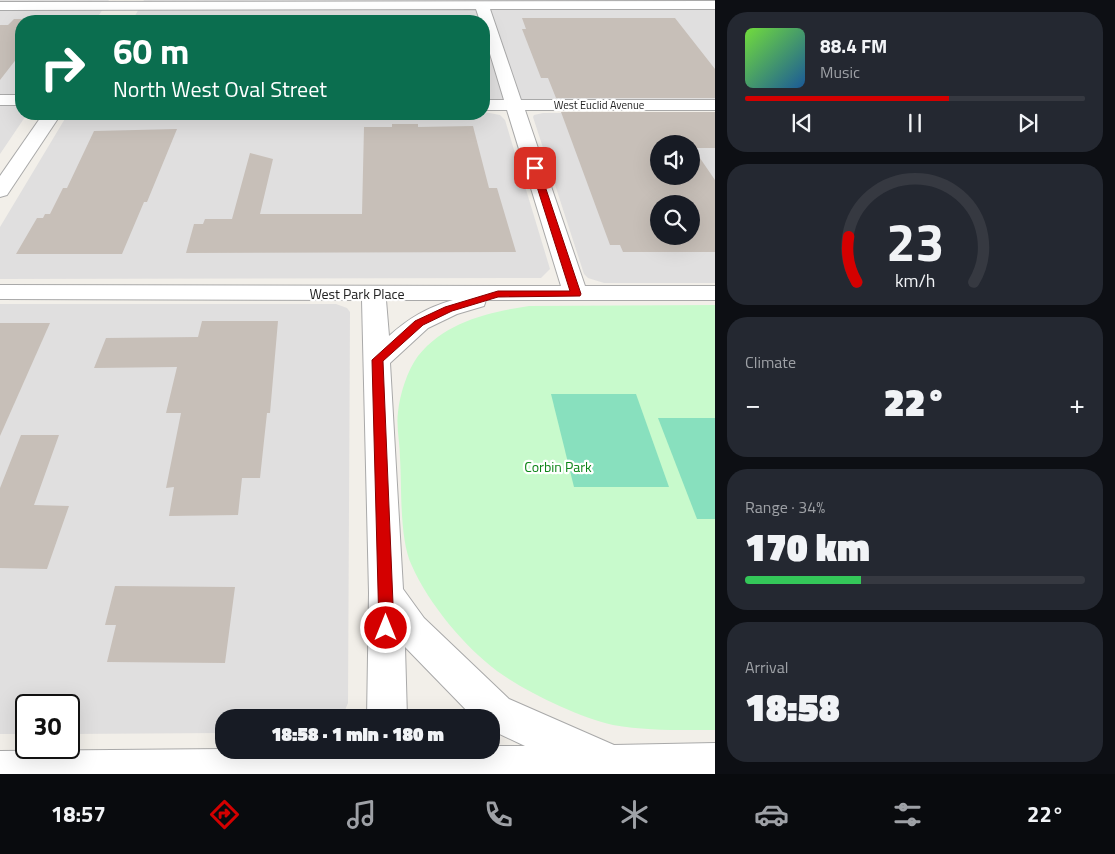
<!DOCTYPE html>
<html lang="en">
<head>
<meta charset="utf-8">
<style>
  :root { --surface:#171b24; --page:#242831; --text:#f1f3f6; --muted:#9ea1a6; --line:#363941; --accent:#d40000 }
  body { margin:0; font-family:"Titillium Web",sans-serif; background:var(--page); color:var(--text); height:100vh; display:flex; flex-direction:column; font-size:19px; white-space:nowrap }
  * { box-sizing:border-box; margin:0 }
  p { font-size:16px; color:var(--muted) }
  .icon { flex:none; width:28px; height:28px; fill:none; stroke:currentColor; stroke-width:2; stroke-linecap:round; stroke-linejoin:round }
  .map { position:relative; flex:1; overflow:hidden }
  .details { display:flex; flex-direction:column; gap:12px; padding:12px; background:#0d0f14; width:400px }
  .details>* { flex:none }
  .guide { position:absolute; left:15px; top:15px; width:475px; height:105px; border-radius:20px; box-shadow:0 5px 20px #0002; background:#0b6e4f; color:#fff; overflow:hidden }
  .buttons { position:absolute; left:650px; top:135px; display:grid; gap:10px }
  .buttons a { display:grid; place-items:center; width:50px; height:50px; border-radius:50%; background:var(--surface); box-shadow:0 5px 20px #0002; font-size:25px }
  .speed { position:absolute; left:15px; top:694px; display:flex; gap:10px; font-size:25px; font-weight:700; text-align:center }
  .speed>* { display:grid; place-content:center; width:65px; height:65px; border-radius:50%; background:var(--surface); box-shadow:0 5px 20px #0002; line-height:1 }
  .speed .limit { border:2px solid #111; border-radius:8px; background:#fff; color:#111 }
  .pin { position:absolute; display:grid; place-items:center; width:42px; height:42px; color:#fff; margin:-21px; border-radius:10px; box-shadow:0 2px 8px #0006 }
  .me { position:absolute; width:55px; margin:-28px; rotate:0deg; stroke-linejoin:round; filter:drop-shadow(0 0 4px #0008) }
  .turn { display:flex; align-items:center; gap:18px; height:105px; padding:0 15px; font-size:22px }
  .turn .icon { width:65px; height:65px; stroke-width:2.5 }
  .turn b { display:block; font-size:35px; line-height:42px }
  .big { font-size:38px; font-weight:800; line-height:1.1 }
  .details .card { flex:1; display:flex; flex-direction:column; justify-content:center; gap:8px; min-width:0; padding:0 18px; border-radius:20px; background:var(--page) }
  .details .dial { align-items:center; gap:0 }
  .dial svg { height:130px; overflow:visible; fill:none; stroke:var(--line); stroke-width:7; stroke-linecap:round; text-anchor:middle }
  .dial text { fill:var(--text); stroke:none }
  .song { display:flex; align-items:center; gap:15px }
  .cover { width:60px; height:60px; border-radius:8px; background:linear-gradient(135deg,hsl(100 70% 55%),hsl(210 70% 35%)) }
  .played { height:5px; border-radius:2px; background:linear-gradient(90deg,var(--accent) 60%,var(--line) 60%) }
  .keys { display:flex; justify-content:space-around; direction:ltr }
  .heat { display:flex; justify-content:space-between; align-items:center; font-size:28px; direction:ltr }
  .charge { height:8px; border-radius:4px; background:linear-gradient(90deg,#34c759 34%,var(--line) 0) }
  .trip { position:absolute; left:215px; top:709px; width:285px; height:50px; border-radius:20px; background:var(--surface); box-shadow:0 5px 20px #0002; font-weight:800; line-height:50px; text-align:center }
  .dock { display:flex; height:80px; justify-content:space-around; align-items:center; background:#090b0e; color:var(--muted) }
  .dock .icon { width:35px; height:35px }
  .dock .on { color:var(--accent) }
  .dock b { font-size:22px; color:var(--text) }
  main { display:flex; flex:1; min-height:0 }
  .map>svg:first-child { display:block }
  .residential { fill:#e0dfdf; fill-rule:evenodd }
  .park { fill:#c8facc }
  .pitch { fill:#88e0be }
  .building { fill:#c7bfb8; fill-rule:evenodd }
  .lines { fill:none; stroke-linecap:round; stroke-linejoin:round }
  .minor-casing { stroke:#a9a9a9; stroke-width:2 }
  .minor { fill:#fff; fill-rule:evenodd }
  .route { fill:#d40000; stroke:#8a0000 }
  .labels { text-anchor:middle; dominant-baseline:central; stroke-width:4.5; stroke-linejoin:round; paint-order:stroke }
  .far-street-label { font-size:11px; fill:#222; stroke:#fff }
  .street-label { font-size:14px; fill:#222; stroke:#fff }
  .park-label { font-size:14px; fill:#0c8416; stroke:#fff }
</style>
</head>
<body>
<main>
<div class="map">
<svg width="715" height="774" viewBox="0 0 715 774">
  <rect width="100%" height="100%" fill="#f2efe9"/>
  <!-- residential -->
  <g class="residential">
    <polygon points="0,0 109,0 95,21 21,21 21,95 0,95"/>
    <polygon points="144,0 715,0 715,99 484,99 484,21 132,21"/>
    <polygon points="0,102 21,102 21,114 27,114 0,154"/>
    <polygon points="484,112 500,115 505,120 550,269 541,278 0,279 0,227 66,117 71,114"/>
    <path d="M715 112V283H604L588 278 584 274 533 117 534 115 543 113ZM659 144H691V176H659ZM659 204H691V236H659Z"/>
    <polygon points="0,304 336,304 347,308 350,312 348,703 342,717 224,718 224,733 69,734 69,705 26,705 26,734 0,734"/>
  </g>
  <!-- park -->
  <path class="park" d="M715 305V730C681 730 647 731 613 725 578 717 526 692 497 671 464 646 429 604 412 566 399 539 402 488 400 458 400 443 396 427 398 412 400 394 407 371 418 356 445 322 489 312 529 306Z"/>
  <!-- pitch -->
  <g class="pitch">
    <polygon points="551,394 636,394 669,487 574,487"/>
    <polygon points="658,418 715,418 715,519 697,519"/>
  </g>
  <!-- building -->
  <g class="building">
    <polygon points="522,18 675,18 715,69 715,98 556,98 548,78 541,78 522,29 526,29"/>
    <polygon points="14,19 48,19 46,21 21,21 21,53 0,80 0,25 8,25"/>
    <path d="M561 112H715V148H693L715 180V252H623L620 245H610ZM659 144H691V176H659ZM659 204H691V236H659Z"/>
    <polygon points="392,124 418,124 418,127 473,126 489,188 497,188 516,252 186,253 194,224 203,224 205,219 232,219 250,153 273,159 260,214 362,214 364,127 392,127"/>
    <polygon points="177,129 147,202 144,202 122,254 16,254 37,218 43,218 45,214 50,214 63,188 67,188 94,131"/>
    <polygon points="202,321 278,321 270,413 267,413 260,478 242,478 238,515 169,516 174,487 166,488 181,413 166,413 177,367 94,368 106,338 198,337"/>
    <polygon points="0,323 50,323 0,436"/>
    <polygon points="21,435 59,435 34,505 69,506 47,569 0,568 0,488"/>
    <polygon points="115,586 235,587 225,663 107,662 116,625 105,625"/>
  </g>
  <g class="lines">
    <!-- minor casing -->
    <g class="minor-casing">
      <g id="minor">
        <path d="M715 1V9H490L521 100H715V110H525L585 286H715V300H486L484 306 457 314 428 328 390 363 403 589 424 618 509 699 614 745 715 743V774H0V751L224 749 491 750V746H525L491 730V718H474L405 647 407 718H367L369 593 362 300 0 299V285L561 286 507 110H484V100H504L484 34V21H480L476 9 0 10V2ZM386 300H453C426 308 409 318 389 336Z"/>
        <rect x="0" y="95" width="21" height="10"/>
        <polygon points="43,114 61,114 7,195 0,197 0,176"/>
      </g>
    </g>
    <!-- minor -->
    <use href="#minor" class="minor"/>
  </g>
  <!-- route -->
  <polygon class="route" points="535,165 539,168 581,294 580,296 498,297 452,311 423,325 383,361 394,628 392,633 386,635 381,633 379,628 372,360 415,321 445,307 498,291 570,291 531,168"/>
  <g class="labels">
    <!-- far-street labels -->
    <g class="far-street-label">
      <text x="599" y="105">West Euclid Avenue</text>
    </g>
    <!-- street labels -->
    <g class="street-label">
      <text x="357" y="293">West Park Place</text>
    </g>
    <!-- park labels -->
    <g class="park-label">
      <text x="558" y="466">Corbin Park</text>
    </g>
  </g>
</svg>
<div class="buttons">
<a><svg class="icon" aria-label="sound" viewBox="0 0 24 24"><path d="M4 9h4l5-4v14l-5-4H4zM17 9q2 3 0 6"/></svg></a>
<a><svg class="icon" aria-label="search" viewBox="0 0 24 24"><circle cx="10" cy="10" r="6"/><path d="M15 15l6 6"/></svg></a>
</div>
<div class="speed"><div class="limit">30</div></div>
<div class="pin" style="left:535px;top:168px;background:#d93025"><svg class="icon" aria-label="arrive" viewBox="0 0 24 24"><path d="M6 21V4h12l-3 4 3 4H6"/></svg></div>
<svg class="me" style="left:386px;top:628px" viewBox="-20 -20 40 40"><circle r="17" fill="#d40000" stroke="#fff" stroke-width="3"/><path d="M0-11L8 9 0 5-8 9z" fill="#fff"/></svg>
<div class="trip">18:58 · 1 min · 180 m</div>
<div class="guide">
<div class="turn"><svg class="icon" aria-label="right" viewBox="0 0 24 24"><path d="M7 20v-9h11M14 6l5 5-5 5"/></svg><div><b>60 m</b>North West Oval Street</div></div>
</div>
</div>
<section class="details">
<div class="card">
<div class="song"><i class="cover"></i><div><b>88.4 FM</b><p>Music</p></div></div>
<div class="played"></div>
<div class="keys"><svg class="icon" aria-label="previous" viewBox="0 0 24 24"><path d="M18 5L8 12l10 7zM5 5v14"/></svg><svg class="icon" aria-label="pause" viewBox="0 0 24 24"><path d="M8 5v14M16 5v14"/></svg><svg class="icon" aria-label="next" viewBox="0 0 24 24"><path d="M6 5l10 7-10 7zM19 5v14"/></svg></div>
</div>
<div class="card dial"><svg viewBox="0 0 100 80">
<path d="M14 69A42 42 0 1 1 86 69"/>
<path d="M14 69A42 42 0 0 1 9 41" stroke="#d40000"/>
<text x="50" y="56" font-size="32" font-weight="700">23</text>
<text x="50" y="72" font-size="11">km/h</text>
</svg></div>
<div class="card"><p>Climate</p>
<div class="heat"><a>−</a><b class="big">22°</b><a>+</a></div>
</div>
<div class="card"><p>Range · 34%</p><b class="big">170 km</b><div class="charge"></div></div>
<div class="card"><p>Arrival</p><b class="big">18:58</b></div>
</section>
</main>
<nav class="dock">
<b>18:57</b>
<svg class="icon on" aria-label="directions" viewBox="0 0 24 24"><path d="M12 3l9 9-9 9-9-9zM9 14v-3h6M13 9l2 2-2 2"/></svg>
<svg class="icon" aria-label="music" viewBox="0 0 24 24"><path d="M9 18V5l10-2v13"/><circle cx="6" cy="18" r="3"/><circle cx="16" cy="16" r="3"/></svg>
<svg class="icon" aria-label="phone" viewBox="0 0 24 24"><path d="M5 4h4l2 5-3 2q2 4 5 5l2-3 5 2v4C11 20 4 13 5 4z"/></svg>
<svg class="icon" aria-label="climate" viewBox="0 0 24 24"><path d="M12 3v18M4 7l16 10M4 17L20 7"/></svg>
<svg class="icon" aria-label="car" viewBox="0 0 24 24"><path d="M5 17H2v-5l4-1 3-4h7l3 4 3 1v5h-3M9 17h6M6 11h13"/><circle cx="7" cy="17" r="2"/><circle cx="17" cy="17" r="2"/></svg>
<svg class="icon" aria-label="filters" viewBox="0 0 24 24"><path d="M4 7h16M4 17h16"/><circle cx="9" cy="7" r="2"/><circle cx="15" cy="17" r="2"/></svg>
<b>22°</b>
</nav>
</body>
</html>
